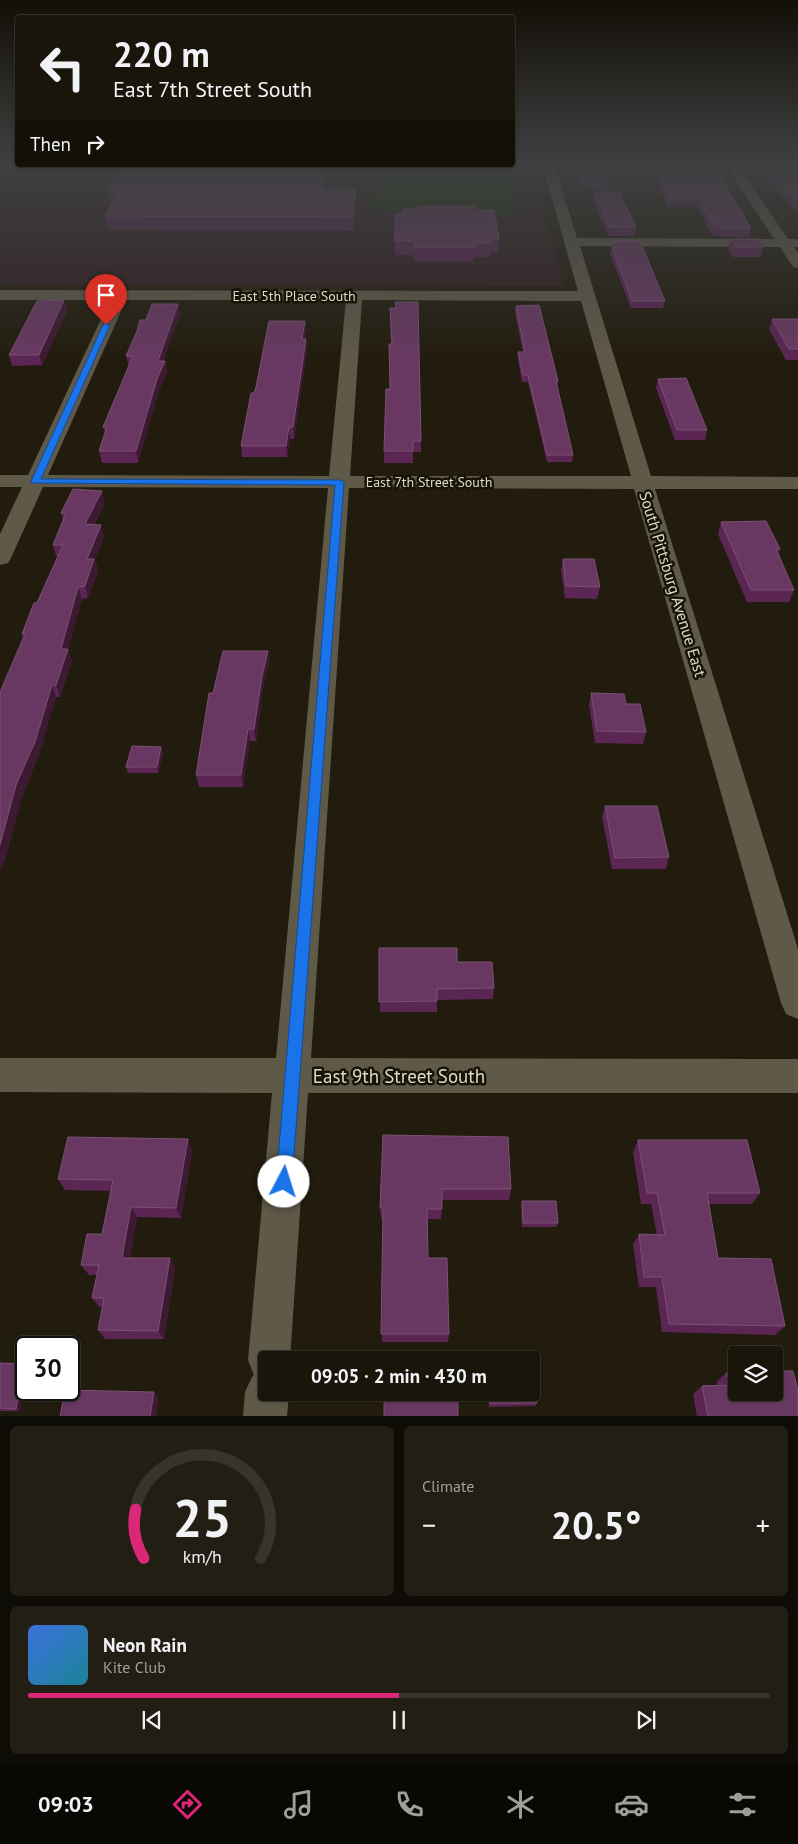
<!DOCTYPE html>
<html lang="en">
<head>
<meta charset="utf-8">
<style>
  :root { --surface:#1a150a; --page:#231e13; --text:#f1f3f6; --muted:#9f9f9c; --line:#38342b; --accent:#db2777 }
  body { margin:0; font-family:"PT Sans",sans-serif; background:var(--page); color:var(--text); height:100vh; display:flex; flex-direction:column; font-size:19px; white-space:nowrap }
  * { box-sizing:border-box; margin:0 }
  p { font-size:16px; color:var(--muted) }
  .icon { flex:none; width:28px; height:28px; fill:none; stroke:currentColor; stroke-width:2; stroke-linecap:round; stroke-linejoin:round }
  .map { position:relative; height:1416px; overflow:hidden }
  .details { display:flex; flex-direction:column; gap:10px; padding:10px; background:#0e0c06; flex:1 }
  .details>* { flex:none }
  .banner { position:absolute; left:15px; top:15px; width:500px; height:152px; border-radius:5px; box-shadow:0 1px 4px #0004,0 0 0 1px var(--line); background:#1a150a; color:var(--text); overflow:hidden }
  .controls { position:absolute; left:728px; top:1346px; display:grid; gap:10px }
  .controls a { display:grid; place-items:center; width:55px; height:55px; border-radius:5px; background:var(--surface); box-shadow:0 1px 4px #0004,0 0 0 1px var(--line); font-size:25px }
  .speed { position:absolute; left:15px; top:1336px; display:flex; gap:10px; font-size:25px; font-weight:700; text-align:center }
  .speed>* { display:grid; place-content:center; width:65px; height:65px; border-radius:50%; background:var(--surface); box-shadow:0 1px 4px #0004,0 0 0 1px var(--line); line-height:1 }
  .speed .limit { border:2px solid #111; border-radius:8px; background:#fff; color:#111 }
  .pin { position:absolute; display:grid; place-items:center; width:42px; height:42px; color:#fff; margin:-51px -21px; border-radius:50% 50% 50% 0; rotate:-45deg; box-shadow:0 0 5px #0007 }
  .pin .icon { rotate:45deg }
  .me { position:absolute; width:55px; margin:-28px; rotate:5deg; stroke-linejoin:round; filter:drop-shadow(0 0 4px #0008) }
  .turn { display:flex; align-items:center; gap:18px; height:105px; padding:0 15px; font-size:22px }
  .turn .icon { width:65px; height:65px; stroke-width:2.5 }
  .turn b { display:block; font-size:35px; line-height:42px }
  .then { display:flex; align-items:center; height:48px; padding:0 15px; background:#0003; gap:10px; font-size:19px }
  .big { font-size:38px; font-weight:700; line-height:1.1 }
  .details .tile { flex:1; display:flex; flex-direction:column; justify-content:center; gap:8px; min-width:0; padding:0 18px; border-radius:8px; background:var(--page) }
  .details .dial { align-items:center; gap:0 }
  .dial svg { height:130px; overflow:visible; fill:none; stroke:var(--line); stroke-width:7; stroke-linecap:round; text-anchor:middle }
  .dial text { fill:var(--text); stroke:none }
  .song { display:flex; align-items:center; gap:15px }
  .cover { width:60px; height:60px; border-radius:8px; background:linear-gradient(135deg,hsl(220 70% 55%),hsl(190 70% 35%)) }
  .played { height:5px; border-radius:2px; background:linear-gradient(90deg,var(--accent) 50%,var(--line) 50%) }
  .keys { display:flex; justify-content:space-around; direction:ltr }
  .heat { display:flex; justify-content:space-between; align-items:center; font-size:28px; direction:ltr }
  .details .tiles { flex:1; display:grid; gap:10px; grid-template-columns:1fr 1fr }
  .tile:last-child { grid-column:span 2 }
  .trip { position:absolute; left:258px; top:1351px; width:282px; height:50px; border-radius:5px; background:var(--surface); box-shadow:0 1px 4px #0004,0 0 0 1px var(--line); font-weight:700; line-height:50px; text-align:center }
  .menu { display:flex; height:80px; justify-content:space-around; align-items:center; background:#0a0804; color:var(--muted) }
  .menu .icon { width:35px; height:35px }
  .menu .current { color:var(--accent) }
  .menu b { font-size:22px; color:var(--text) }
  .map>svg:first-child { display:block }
  .education { fill:#311e20 }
  .green { fill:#1d3204 }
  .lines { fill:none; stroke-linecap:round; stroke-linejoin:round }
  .minor { fill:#5f5948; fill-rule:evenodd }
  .wall { fill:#5b2554 }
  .shaded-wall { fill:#3e1933 }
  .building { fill:#693862; stroke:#7b5173 }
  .route { fill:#1a73e8; stroke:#114b97 }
  .labels { text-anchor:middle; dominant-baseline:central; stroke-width:5; stroke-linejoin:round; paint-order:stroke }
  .far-street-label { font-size:14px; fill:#ddd9d0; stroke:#181305 }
  .street-label { font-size:16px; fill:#ddd9d0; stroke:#181305 }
  .near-street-label { font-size:19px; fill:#ddd9d0; stroke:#181305 }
</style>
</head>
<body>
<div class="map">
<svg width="798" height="1417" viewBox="0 0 798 1417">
  <rect width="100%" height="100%" fill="#221c0e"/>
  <!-- education -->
  <polygon class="education" points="0,164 532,164 564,286 0,285"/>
  <!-- green -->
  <polygon class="green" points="329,165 506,165 511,184 502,185 511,185 517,210 507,214 473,214 365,209 376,193 388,183 351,175"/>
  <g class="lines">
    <!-- minor -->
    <path class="minor" d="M542 164H554L577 238 774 239 725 164H737L788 239H798V247H794L798 253V268L793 267 780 247 580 246 651 476 798 477V489H655L798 949V1019L786 1014 781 1003 634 489 349 488 311 1058 798 1059V1093H308L290 1360H266V1392H289L287 1417H243L245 1392 252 1377 254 1375 248 1360 272 1093 0 1092V1058H276L328 488 43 487 11 558 8 563 0 565V534L22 487H0V475H28L110 300H0V290L578 291ZM126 300H346L329 476 48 475ZM362 300 581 301 631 476H350Z"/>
  </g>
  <!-- wall -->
  <g class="wall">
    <polygon points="573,164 600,164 608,180 607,189 584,189"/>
    <polygon points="649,164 713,164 751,228 749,237 722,237 711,234 698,207 668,207"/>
    <polygon points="759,164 792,164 797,171 798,171 798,210 796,210 792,208"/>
    <polygon points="326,165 327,177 325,189 356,189 356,202 354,231 108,230 105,216 113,202 109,202 107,189"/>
    <polygon points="594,192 636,227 634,236 608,236 593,201"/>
    <polygon points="475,210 499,239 498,253 490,253 490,257 474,257 473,261 414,261 414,255 395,255 395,214"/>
    <polygon points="731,239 763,247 761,257 733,257 728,249"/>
    <polygon points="614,241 665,301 663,308 631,308 610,254 612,247 613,247"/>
    <polygon points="64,300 67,311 42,365 12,366 9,355"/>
    <polygon points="178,304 180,314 163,361 165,361 167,372 159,390 138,463 102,463 99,451 105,434 103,427 129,367 126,356 146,320"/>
    <polygon points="516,306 558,381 557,386 573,455 572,462 547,462 528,382 522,382 518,360 518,352 523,352 515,313"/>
    <polygon points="390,308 421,441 421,452 413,452 413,463 384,463 384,451 390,389 391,344"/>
    <polygon points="772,319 798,319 798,360 786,360 769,329"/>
    <polygon points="306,331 304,339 307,350 294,439 290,439 287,457 242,457 241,446"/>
    <polygon points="658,379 707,430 705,440 675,440 656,388"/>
    <polygon points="105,502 94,525 104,536 95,560 98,571 88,598 82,599 68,649 72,661 60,697 56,697 39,754 22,797 5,859 23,637 22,634 58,556 56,556 53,545 63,519 61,513"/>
    <polygon points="721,522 780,549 778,554 794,590 789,602 747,602 718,534"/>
    <polygon points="563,559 600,587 597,599 565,598 561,570"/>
    <polygon points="268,651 269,663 263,688 256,741 250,741 243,787 199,787 196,775 213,693"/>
    <polygon points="591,693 626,704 646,732 643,744 595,743 589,705"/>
    <polygon points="161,747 163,753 158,773 128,773 126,767"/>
    <polygon points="605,806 669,857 666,869 612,869 602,817"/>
    <polygon points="379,948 457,962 494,988 493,999 437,1000 437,1012 380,1012"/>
    <polygon points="383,1135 511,1189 509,1200 442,1200 441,1219 428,1219 428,1258 449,1334 448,1342 382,1342 383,1219 381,1219 380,1208"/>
    <polygon points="188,1139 192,1151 181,1218 137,1217 130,1258 170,1258 175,1268 164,1339 105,1339 98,1330 103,1307 99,1307 92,1298 97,1275 89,1275 81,1265 102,1234 111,1191 65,1190 58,1179"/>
    <polygon points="638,1140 760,1193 752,1204 709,1204 718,1258 785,1326 775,1335 662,1332 656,1287 639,1287 633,1245 639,1234 657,1235 651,1204 641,1204 633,1152"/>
    <polygon points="522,1201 558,1223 556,1227 522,1227 521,1205"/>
    <polygon points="0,1363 20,1411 0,1411"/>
    <polygon points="726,1373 798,1417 697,1417 693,1394 702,1386 717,1385 717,1381"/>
    <polygon points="488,1392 531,1392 537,1403 535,1406 489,1407"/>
  </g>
  <!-- shaded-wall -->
  <g class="shaded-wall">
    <polygon points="326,165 327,177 323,202 322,189"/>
    <polygon points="356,189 356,202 354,231 353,217"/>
    <polygon points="64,300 67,311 42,365 39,355"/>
    <polygon points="178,304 180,314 160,372 158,361"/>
    <polygon points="305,321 306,331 302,350 302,339"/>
    <polygon points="306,339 307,350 294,439 293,427"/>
    <polygon points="165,361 167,372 159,390 138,463 136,451 157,379"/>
    <polygon points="289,427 290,439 287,457 286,446"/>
    <polygon points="102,491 105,502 88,536 85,524"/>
    <polygon points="101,525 104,536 95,560 98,571 88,598 85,586 87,559"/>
    <polygon points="78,587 82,599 68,651 68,649 72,661 60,697 56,685 61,649"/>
    <polygon points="268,651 269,663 263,688 256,741 254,729 262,676"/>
    <polygon points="52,685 56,697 39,754 22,797 5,859 0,872 0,845 16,785"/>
    <polygon points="248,729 250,741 243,787 241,775"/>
    <polygon points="161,747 163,753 158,773 157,767"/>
    <polygon points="188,1139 192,1151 181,1218 176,1208"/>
    <polygon points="131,1207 137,1217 129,1267 122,1258"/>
    <polygon points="170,1258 175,1268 164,1339 158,1331"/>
    <polygon points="26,1367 26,1386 20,1411 16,1409"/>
    <polygon points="154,1392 159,1398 156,1417 150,1417"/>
  </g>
  <!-- building -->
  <g class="building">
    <polygon points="578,164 600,164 608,180 585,180"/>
    <polygon points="654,164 713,164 751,228 724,228 713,225 699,199 670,199"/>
    <polygon points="768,164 792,164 797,171 798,171 798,201 795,199"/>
    <polygon points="121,165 326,165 322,189 356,189 353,217 105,216 120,189 107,189"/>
    <polygon points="594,192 619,192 636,227 609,227"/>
    <polygon points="418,206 474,206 475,210 494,210 499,239 490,239 491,243 474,243 474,247 414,247 414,241 395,241 395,214 402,213 402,209 418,209"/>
    <polygon points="731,239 758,239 763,247 736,247"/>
    <polygon points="614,241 640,241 665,301 632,301 612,247 617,247"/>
    <polygon points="64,300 39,355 9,355 37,301"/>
    <polygon points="395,302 418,302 421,441 413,441 413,451 384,451 386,389 390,389 389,344 392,344 390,308 396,308"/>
    <polygon points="152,304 178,304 158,361 165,361 157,379 136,451 99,451 107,427 103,427 133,356 126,356 137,331 140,320 146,320"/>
    <polygon points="539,305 558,381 556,381 573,455 547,455 528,375 523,375 518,352 525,352 516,306"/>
    <polygon points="772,319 798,319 798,349 789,349"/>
    <polygon points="269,321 305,321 302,339 306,339 293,427 289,427 286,446 241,446 251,393 254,393 256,387"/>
    <polygon points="686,378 707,430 677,430 658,379"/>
    <polygon points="73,489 102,491 85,524 101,525 87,559 94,559 85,586 78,587 61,649 68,649 56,685 52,685 35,742 16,785 0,845 0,692 25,634 22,634 34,603 37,603 63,545 53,545 66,513 61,513"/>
    <polygon points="766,521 780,549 776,549 794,590 751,590 721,522"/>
    <polygon points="563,559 594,559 600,587 566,586"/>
    <polygon points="223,651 268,651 262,676 254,729 248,729 241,775 196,775 209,693 213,693"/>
    <polygon points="591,693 624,694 626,704 640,704 646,732 597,731"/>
    <polygon points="132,746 161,747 157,767 126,767"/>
    <polygon points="605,806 657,806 669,857 615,858"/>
    <polygon points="379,948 457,948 457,962 492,962 494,988 437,989 437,1001 379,1002"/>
    <polygon points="383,1135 508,1137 511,1189 442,1189 442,1209 427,1209 428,1258 447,1258 449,1334 381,1334 383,1208 380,1208"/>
    <polygon points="68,1137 188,1139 176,1208 131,1207 122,1258 170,1258 158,1331 98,1330 104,1298 92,1298 99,1265 81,1265 87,1234 102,1234 113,1180 58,1179"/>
    <polygon points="638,1140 747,1140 760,1193 707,1193 718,1258 771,1259 785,1326 669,1324 662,1277 644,1277 639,1234 665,1235 657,1193 647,1193"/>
    <polygon points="522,1201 556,1201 558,1223 523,1223"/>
    <polygon points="531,1361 533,1361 537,1403 490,1404 489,1392 531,1392"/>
    <polygon points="0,1363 26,1364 16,1409 0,1408"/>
    <polygon points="774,1371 793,1371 798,1390 798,1417 708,1417 702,1386 729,1385 726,1373 736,1372 736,1392 774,1392"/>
    <polygon points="65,1390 154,1392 150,1417 60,1417"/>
    <rect x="384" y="1392" width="74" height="25"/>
  </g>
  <!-- sky -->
  <linearGradient id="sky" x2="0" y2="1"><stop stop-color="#130f08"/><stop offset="0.45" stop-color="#3e4041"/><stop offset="1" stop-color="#3e4041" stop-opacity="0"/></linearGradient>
  <rect width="798" height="363" fill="url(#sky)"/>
  <!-- route -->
  <polygon class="route" points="104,323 110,325 41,479 340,480 344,482 292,1182 290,1188 284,1190 278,1188 276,1182 335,485 32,483 31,481"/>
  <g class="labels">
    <!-- far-street labels -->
    <g class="far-street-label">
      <text x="294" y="296">East 5th Place South</text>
      <text x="429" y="482">East 7th Street South</text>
    </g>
    <!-- street labels -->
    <g class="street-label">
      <text transform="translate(673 584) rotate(73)">South Pittsburg Avenue East</text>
    </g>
    <!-- near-street labels -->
    <g class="near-street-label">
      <text x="399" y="1076">East 9th Street South</text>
    </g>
  </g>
</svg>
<div class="controls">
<a><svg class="icon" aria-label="layers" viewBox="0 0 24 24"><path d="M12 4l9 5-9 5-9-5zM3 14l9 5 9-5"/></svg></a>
</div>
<div class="speed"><div class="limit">30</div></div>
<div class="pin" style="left:106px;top:325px;background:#d93025"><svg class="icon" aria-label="arrive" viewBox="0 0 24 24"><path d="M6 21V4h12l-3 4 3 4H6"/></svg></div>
<svg class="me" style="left:284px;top:1182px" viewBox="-20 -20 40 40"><circle r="19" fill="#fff"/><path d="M0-13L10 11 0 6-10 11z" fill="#1a73e8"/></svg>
<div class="trip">09:05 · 2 min · 430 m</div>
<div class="banner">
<div class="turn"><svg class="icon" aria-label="left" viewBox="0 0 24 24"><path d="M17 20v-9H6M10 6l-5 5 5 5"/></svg><div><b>220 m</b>East 7th Street South</div></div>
<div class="then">Then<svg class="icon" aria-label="right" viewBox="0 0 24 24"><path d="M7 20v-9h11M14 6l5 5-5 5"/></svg></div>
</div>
</div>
<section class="details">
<div class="tiles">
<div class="tile dial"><svg viewBox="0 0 100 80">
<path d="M14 69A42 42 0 1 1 86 69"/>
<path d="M14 69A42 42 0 0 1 9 39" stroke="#db2777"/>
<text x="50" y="56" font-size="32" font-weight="700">25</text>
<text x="50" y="72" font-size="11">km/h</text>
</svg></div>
<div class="tile"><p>Climate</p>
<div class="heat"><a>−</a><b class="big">20.5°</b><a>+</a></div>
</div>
<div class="tile">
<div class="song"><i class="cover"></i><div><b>Neon Rain</b><p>Kite Club</p></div></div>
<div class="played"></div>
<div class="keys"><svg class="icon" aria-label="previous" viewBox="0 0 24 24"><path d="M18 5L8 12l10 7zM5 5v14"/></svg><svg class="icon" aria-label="pause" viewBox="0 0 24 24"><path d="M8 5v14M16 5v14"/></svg><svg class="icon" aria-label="next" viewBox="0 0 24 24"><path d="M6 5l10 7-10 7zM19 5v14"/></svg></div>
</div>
</div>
</section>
<nav class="menu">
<b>09:03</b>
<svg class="icon current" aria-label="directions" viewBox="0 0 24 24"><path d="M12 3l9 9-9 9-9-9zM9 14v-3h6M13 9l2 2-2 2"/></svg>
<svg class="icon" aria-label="music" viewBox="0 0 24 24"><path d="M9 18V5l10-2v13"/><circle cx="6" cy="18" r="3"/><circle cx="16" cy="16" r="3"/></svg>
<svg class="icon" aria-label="phone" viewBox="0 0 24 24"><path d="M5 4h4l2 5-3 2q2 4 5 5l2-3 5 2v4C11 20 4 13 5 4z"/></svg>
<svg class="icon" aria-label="climate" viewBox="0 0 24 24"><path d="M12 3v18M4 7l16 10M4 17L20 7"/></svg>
<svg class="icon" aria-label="car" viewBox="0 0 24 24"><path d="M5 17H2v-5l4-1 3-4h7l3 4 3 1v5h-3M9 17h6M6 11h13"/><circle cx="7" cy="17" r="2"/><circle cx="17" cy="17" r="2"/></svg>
<svg class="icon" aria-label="filters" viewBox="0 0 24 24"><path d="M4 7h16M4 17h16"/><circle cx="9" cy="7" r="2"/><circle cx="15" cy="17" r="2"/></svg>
</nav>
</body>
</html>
